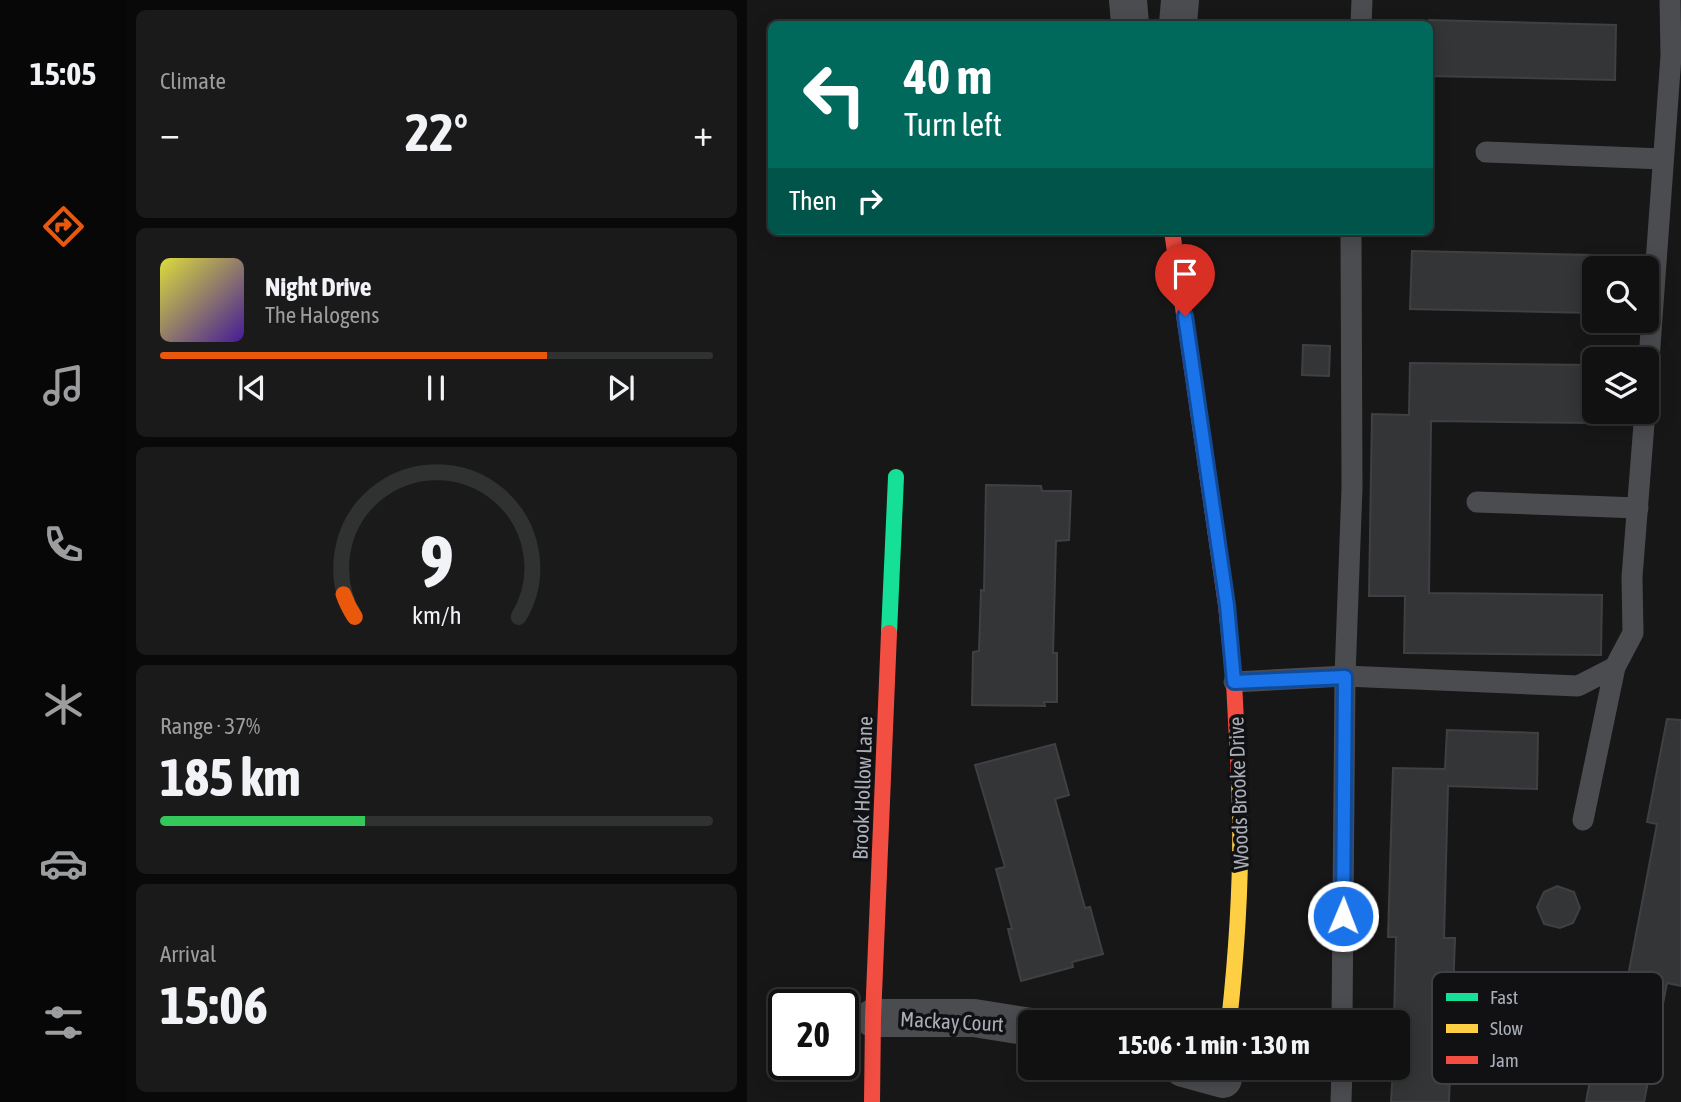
<!DOCTYPE html>
<html lang="en">
<head>
<meta charset="utf-8">
<style>
  :root { --surface:#111; --page:#1a1a1a; --text:#f1f3f6; --muted:#9c9d9f; --line:#303131; --accent:#ea580c }
  body { margin:0; font-family:"Asap Condensed",sans-serif; background:var(--page); color:var(--text); height:100vh; display:flex; flex-direction:column; font-size:26px; white-space:nowrap }
  * { box-sizing:border-box; margin:0 }
  p { font-size:23px; color:var(--muted) }
  .icon { flex:none; width:38px; height:38px; fill:none; stroke:currentColor; stroke-width:2; stroke-linecap:round; stroke-linejoin:round }
  .map { position:relative; flex:1; overflow:hidden }
  .side { display:flex; flex-direction:column; gap:10px; padding:10px; background:#090909; width:621px }
  .side>* { flex:none }
  .banner { position:absolute; left:21px; top:21px; width:665px; height:214px; border-radius:10px; box-shadow:0 4px 18px #0003,0 0 0 2px var(--line); background:#00695c; color:#fff; overflow:hidden }
  .tools { position:absolute; left:835px; top:256px; display:grid; gap:14px }
  .tools a { display:grid; place-items:center; width:77px; height:77px; border-radius:10px; background:var(--surface); box-shadow:0 4px 18px #0003,0 0 0 2px var(--line); font-size:35px }
  .speed { position:absolute; left:21px; top:989px; display:flex; gap:14px; font-size:35px; font-weight:700; text-align:center }
  .speed>* { display:grid; place-content:center; width:91px; height:91px; border-radius:50%; background:var(--surface); box-shadow:0 4px 18px #0003,0 0 0 2px var(--line); line-height:1 }
  .speed .limit { border:4px solid #111; border-radius:10px; background:#fff; color:#111 }
  .pin { position:absolute; display:grid; place-items:center; width:60px; height:60px; color:#fff; margin:-72px -30px; border-radius:50% 50% 50% 0; rotate:-45deg; box-shadow:0 0 7px #0007 }
  .pin .icon { rotate:45deg }
  .me { position:absolute; width:77px; margin:-38px; rotate:1deg; stroke-linejoin:round; filter:drop-shadow(0 0 5px #0008) }
  .turn { display:flex; align-items:center; gap:24px; height:147px; padding:0 21px; font-size:32px }
  .turn .icon { width:91px; height:91px; stroke-width:2.5 }
  .turn b { display:block; font-size:49px; line-height:60px }
  .then { display:flex; align-items:center; height:66px; padding:0 21px; background:#0003; gap:14px; font-size:26px }
  .big { font-size:52px; font-weight:700; line-height:1.1 }
  .side .tile { flex:1; display:flex; flex-direction:column; justify-content:center; gap:10px; min-width:0; padding:0 24px; border-radius:10px; background:var(--page) }
  .side .dial { align-items:center; gap:0 }
  .dial svg { height:182px; overflow:visible; fill:none; stroke:var(--line); stroke-width:7; stroke-linecap:round; text-anchor:middle }
  .dial text { fill:var(--text); stroke:none }
  .song { display:flex; align-items:center; gap:21px }
  .cover { width:84px; height:84px; border-radius:10px; background:linear-gradient(135deg,hsl(60 70% 55%),hsl(260 70% 35%)) }
  .played { height:7px; border-radius:4px; background:linear-gradient(90deg,var(--accent) 70%,var(--line) 70%) }
  .keys { display:flex; justify-content:space-around; direction:ltr }
  .heat { display:flex; justify-content:space-between; align-items:center; font-size:38px; direction:ltr }
  .charge { height:10px; border-radius:5px; background:linear-gradient(90deg,#34c759 37%,var(--line) 0) }
  .trip { position:absolute; left:271px; top:1010px; width:392px; height:70px; border-radius:10px; background:var(--surface); box-shadow:0 4px 18px #0003,0 0 0 2px var(--line); font-weight:700; line-height:70px; text-align:center }
  main { display:flex; flex:1; min-height:0 }
  .tab-bar { display:flex; flex-direction:column; width:126px; justify-content:space-around; align-items:center; background:#070707; color:var(--muted) }
  .tab-bar .icon { width:49px; height:49px }
  .tab-bar .active { color:var(--accent) }
  .tab-bar b { font-size:32px; color:var(--text) }
  .map>svg:first-child { display:block }
  .building { fill:#343537; stroke:#3f4043; stroke-width:2 }
  .lines { fill:none; stroke-linecap:round; stroke-linejoin:round }
  .lane { stroke:#4b4c50; stroke-width:21 }
  .street { stroke:#4b4c50; stroke-width:38 }
  .fast { stroke:#16e098; stroke-width:16 }
  .slow { stroke:#ffcf43; stroke-width:16 }
  .jam { stroke:#f24e42; stroke-width:16 }
  .route-casing { stroke:#114b97; stroke-width:18 }
  .route { stroke:#1a73e8; stroke-width:12 }
  .labels { text-anchor:middle; dominant-baseline:central; stroke-width:7; stroke-linejoin:round; paint-order:stroke }
  .street-label { font-size:21px; fill:#a8adb8; stroke:#111113 }
  .key { fill:#111113; stroke:#3e4045; stroke-width:2 }
  .key-label { font-size:19px; fill:#a8adb8 }
</style>
</head>
<body>
<main>
<nav class="tab-bar">
<b>15:05</b>
<svg class="icon active" aria-label="directions" viewBox="0 0 24 24"><path d="M12 3l9 9-9 9-9-9zM9 14v-3h6M13 9l2 2-2 2"/></svg>
<svg class="icon" aria-label="music" viewBox="0 0 24 24"><path d="M9 18V5l10-2v13"/><circle cx="6" cy="18" r="3"/><circle cx="16" cy="16" r="3"/></svg>
<svg class="icon" aria-label="phone" viewBox="0 0 24 24"><path d="M5 4h4l2 5-3 2q2 4 5 5l2-3 5 2v4C11 20 4 13 5 4z"/></svg>
<svg class="icon" aria-label="climate" viewBox="0 0 24 24"><path d="M12 3v18M4 7l16 10M4 17L20 7"/></svg>
<svg class="icon" aria-label="car" viewBox="0 0 24 24"><path d="M5 17H2v-5l4-1 3-4h7l3 4 3 1v5h-3M9 17h6M6 11h13"/><circle cx="7" cy="17" r="2"/><circle cx="17" cy="17" r="2"/></svg>
<svg class="icon" aria-label="filters" viewBox="0 0 24 24"><path d="M4 7h16M4 17h16"/><circle cx="9" cy="7" r="2"/><circle cx="15" cy="17" r="2"/></svg>
</nav>
<section class="side">
<div class="tile"><p>Climate</p>
<div class="heat"><a>−</a><b class="big">22°</b><a>+</a></div>
</div>
<div class="tile">
<div class="song"><i class="cover"></i><div><b>Night Drive</b><p>The Halogens</p></div></div>
<div class="played"></div>
<div class="keys"><svg class="icon" aria-label="previous" viewBox="0 0 24 24"><path d="M18 5L8 12l10 7zM5 5v14"/></svg><svg class="icon" aria-label="pause" viewBox="0 0 24 24"><path d="M8 5v14M16 5v14"/></svg><svg class="icon" aria-label="next" viewBox="0 0 24 24"><path d="M6 5l10 7-10 7zM19 5v14"/></svg></div>
</div>
<div class="tile dial"><svg viewBox="0 0 100 80">
<path d="M14 69A42 42 0 1 1 86 69"/>
<path d="M14 69A42 42 0 0 1 9 59" stroke="#ea580c"/>
<text x="50" y="56" font-size="32" font-weight="700">9</text>
<text x="50" y="72" font-size="11">km/h</text>
</svg></div>
<div class="tile"><p>Range · 37%</p><b class="big">185 km</b><div class="charge"></div></div>
<div class="tile"><p>Arrival</p><b class="big">15:06</b></div>
</section>
<div class="map">
<svg width="934" height="1102" viewBox="0 0 934 1102">
  <rect width="100%" height="100%" fill="#171717"/>
  <!-- building -->
  <g class="building">
    <polygon points="682,20 869,25 868,80 682,76"/>
    <polygon points="665,251 847,255 847,313 663,309"/>
    <polygon points="556,345 583,346 582,376 555,375"/>
    <polygon points="663,363 847,365 847,423 684,421 682,593 855,595 854,655 657,653 658,596 622,596 625,414 662,415"/>
    <polygon points="239,485 294,486 295,491 324,491 322,540 309,541 306,653 310,653 310,702 297,702 298,706 225,705 226,652 232,651 234,590 237,591"/>
    <polygon points="920,719 934,720 934,986 920,983 897,1102 839,1102 863,973 881,976 910,824 900,822"/>
    <polygon points="700,730 791,733 790,789 701,786 697,938 708,938 702,1102 644,1102 646,1068 651,1068 651,1022 647,1022 649,937 641,937 646,768 698,769"/>
    <polygon points="308,744 322,795 308,799 338,908 343,907 356,954 325,962 326,967 274,981 261,929 265,929 249,869 258,867 228,765"/>
    <polygon points="810,886 827,892 833,908 826,923 813,928 797,924 790,907 797,892"/>
  </g>
  <g class="lines">
    <!-- lane -->
    <g class="lane">
      <polyline points="614,24 615,0"/>
      <polyline points="739,152 916,159"/>
      <polyline points="900,387 924,56 923,0"/>
      <polyline points="730,502 891,508"/>
      <polyline points="487,682 598,676 831,686 868,667 886,633 885,577 898,411"/>
      <polyline points="836,820 868,667"/>
      <polyline points="595,1022 598,676 605,488 604,231"/>
      <polyline points="594,1102 595,1068"/>
    </g>
    <!-- street -->
    <g class="street">
      <polyline points="381,0 383,24"/>
      <polyline points="431,24 433,0"/>
      <polyline points="126,1018 227,1018 284,1027"/>
      <polyline points="436,1068 476,1079"/>
    </g>
    <!-- fast -->
    <polyline class="fast" points="142,633 149,477"/>
    <!-- slow -->
    <path class="slow" d="M482 1022C491 940 496 863 492 780"/>
    <!-- jam -->
    <g class="jam">
      <polyline points="425,231 479,605 487,682 492,780"/>
      <polyline points="125,1102 126,1018 142,633"/>
    </g>
  </g>
  <g class="lines">
    <!-- route casing -->
    <g class="route-casing">
      <polyline id="route" points="438,316 480,605 487,682 598,677 596,916"/>
    </g>
    <!-- route -->
    <use href="#route" class="route"/>
  </g>
  <g class="labels">
    <!-- street labels -->
    <g class="street-label">
      <text transform="translate(115 788) rotate(-88)">Brook Hollow Lane</text>
      <text transform="translate(491 793) rotate(-92)">Woods Brooke Drive</text>
      <text transform="translate(205 1021) rotate(3)">Mackay Court</text>
    </g>
  </g>
  <!-- legend -->
  <rect x="685" y="972" width="231" height="112" rx="10" class="key"/>
  <rect x="699" y="993" width="32" height="8" fill="#16e098"/>
  <rect x="699" y="1024" width="32" height="9" fill="#ffcf43"/>
  <rect x="699" y="1056" width="32" height="8" fill="#f24e42"/>
  <g class="key-label">
    <text x="743" y="1004">Fast</text>
    <text x="743" y="1035">Slow</text>
    <text x="743" y="1067">Jam</text>
  </g>
</svg>
<div class="tools">
<a><svg class="icon" aria-label="search" viewBox="0 0 24 24"><circle cx="10" cy="10" r="6"/><path d="M15 15l6 6"/></svg></a>
<a><svg class="icon" aria-label="layers" viewBox="0 0 24 24"><path d="M12 4l9 5-9 5-9-5zM3 14l9 5 9-5"/></svg></a>
</div>
<div class="speed"><div class="limit">20</div></div>
<div class="pin" style="left:438px;top:316px;background:#d93025"><svg class="icon" aria-label="arrive" viewBox="0 0 24 24"><path d="M6 21V4h12l-3 4 3 4H6"/></svg></div>
<svg class="me" style="left:596px;top:916px" viewBox="-20 -20 40 40"><circle r="17" fill="#1a73e8" stroke="#fff" stroke-width="3"/><path d="M0-11L8 9 0 5-8 9z" fill="#fff"/></svg>
<div class="trip">15:06 · 1 min · 130 m</div>
<div class="banner">
<div class="turn"><svg class="icon" aria-label="left" viewBox="0 0 24 24"><path d="M17 20v-9H6M10 6l-5 5 5 5"/></svg><div><b>40 m</b>Turn left</div></div>
<div class="then">Then<svg class="icon" aria-label="right" viewBox="0 0 24 24"><path d="M7 20v-9h11M14 6l5 5-5 5"/></svg></div>
</div>
</div>
</main>
</body>
</html>
